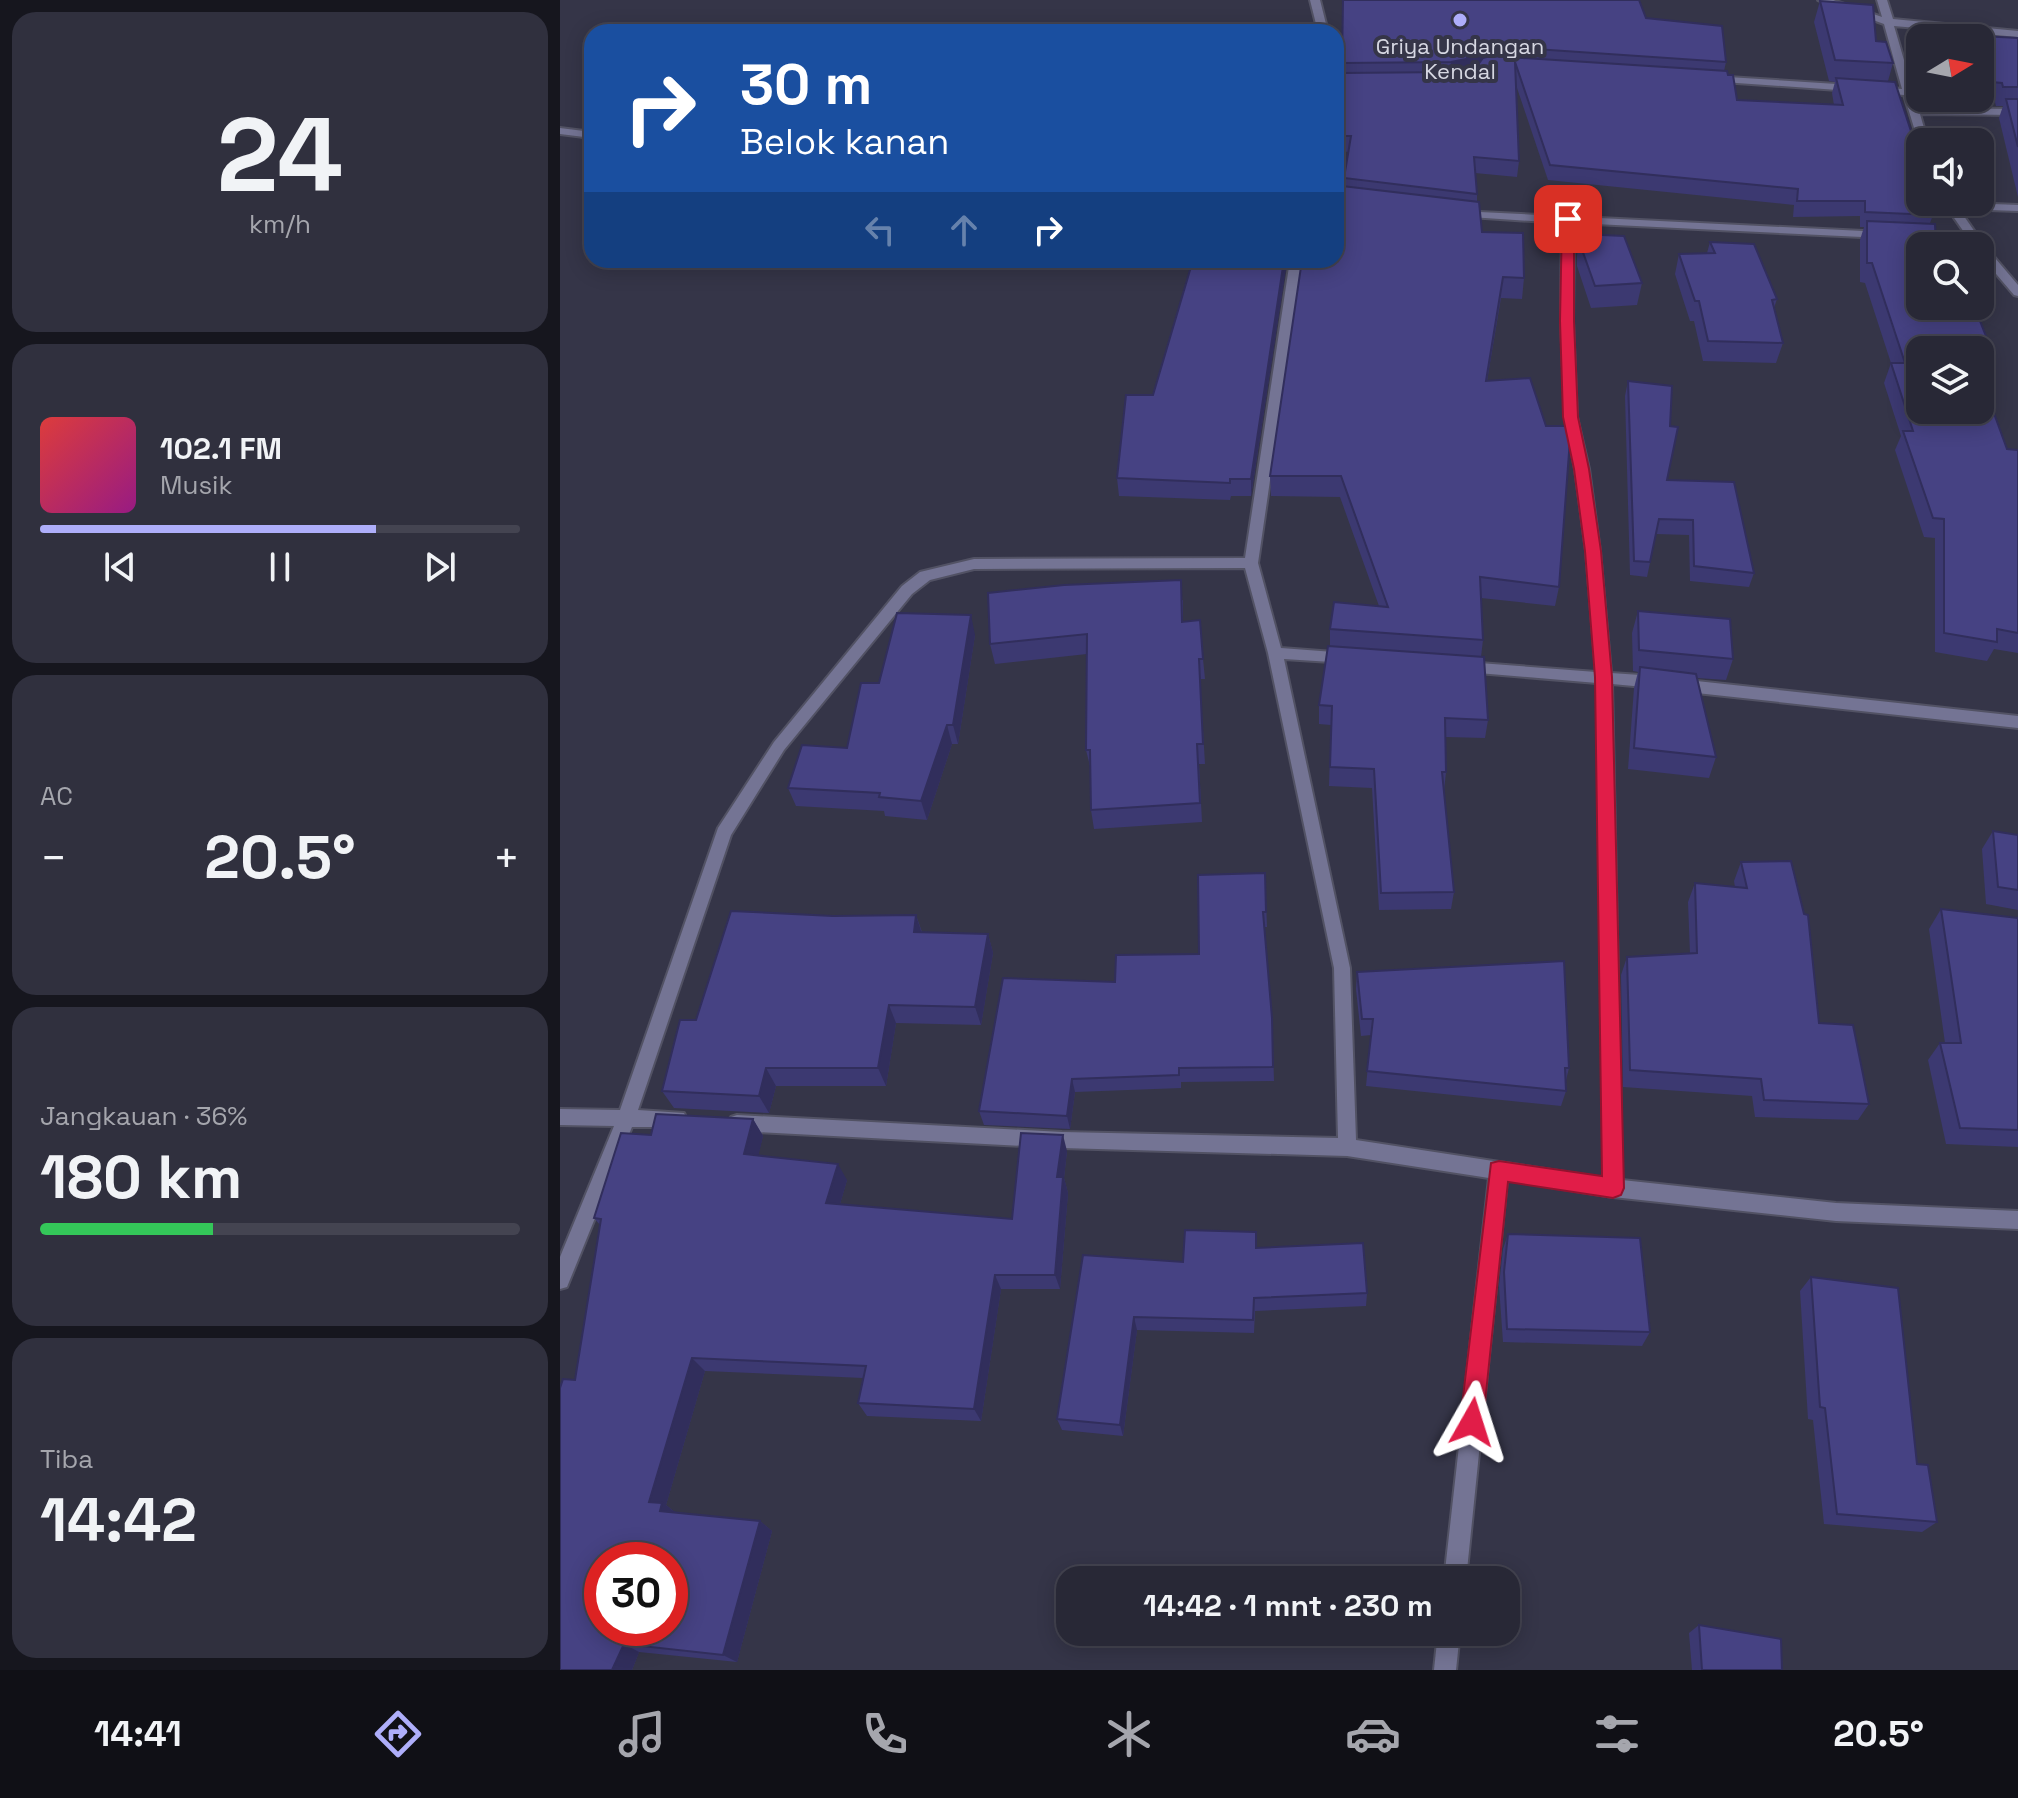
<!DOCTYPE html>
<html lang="id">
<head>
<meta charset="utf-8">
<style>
  :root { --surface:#282836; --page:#30303e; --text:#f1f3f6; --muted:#a5a6ad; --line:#444451; --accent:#aeaefa }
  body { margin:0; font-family:"Space Grotesk",sans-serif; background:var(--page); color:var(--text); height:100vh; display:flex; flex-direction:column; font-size:30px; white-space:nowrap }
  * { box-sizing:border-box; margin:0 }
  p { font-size:26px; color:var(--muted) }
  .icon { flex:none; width:44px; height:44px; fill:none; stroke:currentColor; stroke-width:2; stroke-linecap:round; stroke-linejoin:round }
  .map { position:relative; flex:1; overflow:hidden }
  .details { display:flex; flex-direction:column; gap:12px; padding:12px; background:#16161e; width:560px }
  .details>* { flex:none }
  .top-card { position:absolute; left:24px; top:24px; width:760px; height:244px; border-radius:24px; box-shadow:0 4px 20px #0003,0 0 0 2px var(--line); background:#1a4fa0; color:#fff; overflow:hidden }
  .needle { width:52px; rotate:80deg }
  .controls { position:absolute; left:1346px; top:24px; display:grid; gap:16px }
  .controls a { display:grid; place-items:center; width:88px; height:88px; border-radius:16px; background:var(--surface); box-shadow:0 4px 20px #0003,0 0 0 2px var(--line); font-size:40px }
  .speed { position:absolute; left:24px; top:1542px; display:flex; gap:16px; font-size:40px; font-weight:700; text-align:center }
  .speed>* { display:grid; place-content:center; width:104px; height:104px; border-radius:50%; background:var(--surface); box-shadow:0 4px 20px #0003,0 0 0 2px var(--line); line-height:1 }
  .speed .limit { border:12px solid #d22; background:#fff; color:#111 }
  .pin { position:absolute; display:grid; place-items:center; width:68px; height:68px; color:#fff; margin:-34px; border-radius:16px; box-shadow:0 4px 12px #0006 }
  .me { position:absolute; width:88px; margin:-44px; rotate:6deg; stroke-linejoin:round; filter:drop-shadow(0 0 6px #0008) }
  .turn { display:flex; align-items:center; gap:28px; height:168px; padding:0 24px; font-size:36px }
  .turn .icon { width:104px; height:104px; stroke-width:2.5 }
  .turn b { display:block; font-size:56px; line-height:68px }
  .lanes { display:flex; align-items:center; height:76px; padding:0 24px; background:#0003; justify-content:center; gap:40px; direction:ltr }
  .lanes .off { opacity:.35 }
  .big { font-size:60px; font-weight:600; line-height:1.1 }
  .details .card { flex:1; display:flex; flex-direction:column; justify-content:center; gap:12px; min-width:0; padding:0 28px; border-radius:24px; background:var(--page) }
  .details .dial { align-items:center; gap:0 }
  .dial b { font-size:104px; line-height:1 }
  .song { display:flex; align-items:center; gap:24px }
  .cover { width:96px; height:96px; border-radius:12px; background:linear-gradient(135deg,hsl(0 70% 55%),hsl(310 70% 35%)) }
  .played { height:8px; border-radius:4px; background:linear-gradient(90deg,var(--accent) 70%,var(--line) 70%) }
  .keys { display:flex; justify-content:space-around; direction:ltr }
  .heat { display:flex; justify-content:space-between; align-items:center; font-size:44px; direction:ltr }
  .charge { height:12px; border-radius:6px; background:linear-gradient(90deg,#34c759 36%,var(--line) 0) }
  .trip { position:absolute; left:496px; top:1566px; width:464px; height:80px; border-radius:24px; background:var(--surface); box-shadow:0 4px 20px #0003,0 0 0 2px var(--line); font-weight:600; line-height:80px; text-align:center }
  .dock { display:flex; height:128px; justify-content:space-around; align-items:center; background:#101016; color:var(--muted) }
  .dock .icon { width:56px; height:56px }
  .dock .current { color:var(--accent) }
  .dock b { font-size:36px; color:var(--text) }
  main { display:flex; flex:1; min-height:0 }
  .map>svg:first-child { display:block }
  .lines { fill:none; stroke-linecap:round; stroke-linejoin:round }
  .street-casing { stroke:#525264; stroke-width:4 }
  .street { fill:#747494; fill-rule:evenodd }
  .wall { fill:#3c3971; fill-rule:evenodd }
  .shaded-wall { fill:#312e5c }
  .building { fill:#464283; stroke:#312e5c; stroke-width:2; fill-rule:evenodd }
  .route { fill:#e11d48; stroke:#92132f; stroke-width:2 }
  .poi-dot { fill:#aeaefa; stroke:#353548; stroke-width:3 }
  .labels { text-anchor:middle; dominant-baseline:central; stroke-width:8; stroke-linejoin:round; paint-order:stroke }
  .far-poi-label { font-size:22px; fill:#d6d7e2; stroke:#353548 }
</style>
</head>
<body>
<main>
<section class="details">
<div class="card dial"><b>24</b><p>km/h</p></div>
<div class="card">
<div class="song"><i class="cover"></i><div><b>102.1 FM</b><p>Musik</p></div></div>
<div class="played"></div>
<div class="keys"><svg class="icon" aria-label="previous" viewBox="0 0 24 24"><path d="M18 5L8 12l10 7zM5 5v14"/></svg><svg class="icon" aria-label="pause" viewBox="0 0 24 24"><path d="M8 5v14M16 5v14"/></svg><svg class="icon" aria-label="next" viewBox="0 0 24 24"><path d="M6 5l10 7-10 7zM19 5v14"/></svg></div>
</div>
<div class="card"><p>AC</p>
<div class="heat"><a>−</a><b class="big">20.5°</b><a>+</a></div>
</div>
<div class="card"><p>Jangkauan · 36%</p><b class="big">180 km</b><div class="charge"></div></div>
<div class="card"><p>Tiba</p><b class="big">14:42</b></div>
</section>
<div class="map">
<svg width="1458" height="1670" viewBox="0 0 1458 1670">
  <rect width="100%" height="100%" fill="#353548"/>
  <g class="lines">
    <!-- street casing -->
    <g class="street-casing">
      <g id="street">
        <polygon points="750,0 760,0 768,32 758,32"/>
        <polygon points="1258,0 1273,0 1322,17 1317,0 1327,0 1333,19 1458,31 1458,37 1334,26 1358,108 1458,109 1458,115 1360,114 1368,142 1360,142 1359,144 1344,95 1319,93 1314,90 1319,87 1342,89 1324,24"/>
        <polygon points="1152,76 1292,85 1297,88 1292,91 1148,81 1148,77"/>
        <polygon points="0,128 32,132 32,138 0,134"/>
        <polygon points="1383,202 1458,205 1458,211 1399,209 1424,245 1458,285 1458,296 1454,295 1420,255 1420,246 1413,246 1410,242 1350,238 1350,234 1354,233 1406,235"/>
        <polygon points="899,211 1323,232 1329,235 1323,238 1014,223 1013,321 1017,417 1029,469 1040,551 1051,673 1095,676 1102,682 1095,688 1052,684 1062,1180 1276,1203 1458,1211 1458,1229 1276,1221 1053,1197 947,1180 906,1580 884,1580 929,1178 787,1156 502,1148 177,1131 171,1129 168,1123 171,1117 177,1115 502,1132 778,1138 774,968 708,653 685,568 414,569 370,580 352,594 224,750 171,835 78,1110 124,1113 127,1119 124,1125 118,1127 72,1127 7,1287 0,1289 0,1257 54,1126 0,1125 0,1109 60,1110 158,828 214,742 342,586 360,572 414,559 685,558 730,260 742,260 698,563 721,648 787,653 794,658 787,663 724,659 790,968 796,1140 1044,1178 1037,683 906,672 899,667 906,662 1036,672 1026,551 1015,469 1005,417 1001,321 1002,223 895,216 893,214"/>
        <polygon points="1118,679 1458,716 1458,728 1118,691 1111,685"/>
        <polygon points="878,1632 900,1632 896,1670 874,1670"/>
      </g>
    </g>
    <!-- street -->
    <use href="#street" class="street"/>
  </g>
  <!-- wall -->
  <g class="wall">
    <path d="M783 0 1086 18 1166 62 1164 71 1168 75 1177 100 1274 105 1272 93 1275 82 1269 81 1254 22 1260 1 1316 41 1333 63 1328 81 1373 215 1370 223 1360 306 1412 315 1433 354 1425 374H1420V350H1360L1447 449 1458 450V653L1434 649 1427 661 1375 652V538L1364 537 1335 450 1341 436 1324 383 1331 363 1305 283 1300 282V240L1304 227H1300V216L1233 217 1234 205 988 180 956 85 959 161 957 177 915 173 917 194V201L922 232 964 278 962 299 941 298 927 381 999 587 995 606 921 598 923 640 921 657 928 720 925 738 886 737V772L884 791 894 892 891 909 819 910 812 788 769 786 771 725 759 724V705L770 646V629L819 606 780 497 711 496 710 476 776 260 784 178 788 152 782 151ZM920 61 917 66 908 68 910 64Z"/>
    <polygon points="1404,35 1458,38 1458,197 1439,118 1443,106 1436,106 1435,102 1398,98 1420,98 1420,38 1403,38"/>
    <polygon points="1020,234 1082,283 1077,305 1031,308 1017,266 1017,256"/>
    <polygon points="1150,242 1217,299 1214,308 1223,343 1216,363 1143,361 1134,321 1130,321 1115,274 1119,254 1147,253"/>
    <polygon points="613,260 727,260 691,496 671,496 670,500 559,496 557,478 593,395 630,269 613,267"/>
    <polygon points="1068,381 1107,480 1194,573 1189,587 1130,581 1129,535 1096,534 1087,577 1070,575 1065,396"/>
    <polygon points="623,600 623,621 643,659 645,679 640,679 645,764 639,764 642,822 534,829 531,810 531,770 526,750 527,654 435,664 430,644"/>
    <polygon points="1078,611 1173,659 1166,680 1137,678 1156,757 1149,778 1068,769 1074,688 1078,672 1073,671 1072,633"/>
    <polygon points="415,635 398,744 392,744 367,820 325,816 324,811 236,806 228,788 287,748 319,683"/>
    <polygon points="1433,831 1458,835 1458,910 1426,904 1422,849"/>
    <polygon points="1181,862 1259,1023 1309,1104 1298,1120 1195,1117 1192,1096 1063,1087 1061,975 1067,957 1130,954 1128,902 1135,883 1175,887 1174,881"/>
    <polygon points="705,873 707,927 704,927 712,1018 714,1081 621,1082 621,1088 515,1092 510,1129 424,1125 419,1111 555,982 639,954"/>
    <polygon points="1381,909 1458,918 1458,1147 1386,1144 1368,1060 1380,1043 1385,1043 1369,929"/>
    <polygon points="356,915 362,932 428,934 433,953 421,1025 336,1023 326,1086 216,1086 209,1113 114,1108 102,1091 136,1020 273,916"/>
    <polygon points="797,972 1009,1068 1006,1080 1006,1091 1001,1106 806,1086 811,1035 801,1036 796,989"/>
    <polygon points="193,1119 203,1136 198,1155 287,1180 280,1204 452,1219 507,1151 504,1178 508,1193 500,1289 441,1289 421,1421 307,1416 298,1403 303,1378 145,1371 106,1505 116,1513 200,1521 212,1531 177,1662 79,1652 72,1670 0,1670 15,1380 40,1225 34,1218 91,1135"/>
    <polygon points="948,1234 1090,1332 1082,1346 943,1342 939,1286 943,1249"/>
    <polygon points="697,1248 807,1293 806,1306 695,1311 694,1333 577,1330 563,1436 502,1430 497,1419 523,1255 623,1262"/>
    <polygon points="1251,1277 1357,1464 1377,1522 1362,1532 1264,1524 1253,1420 1248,1419 1240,1291"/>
    <polygon points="1139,1625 1222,1670 1132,1670 1129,1633"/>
  </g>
  <!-- shaded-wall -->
  <g class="shaded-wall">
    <polygon points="931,46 929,59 910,64 905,71 890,75 891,62 911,51"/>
    <polygon points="724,260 727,260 727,262 691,496 691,479"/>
    <polygon points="411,615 415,635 398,744 393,725"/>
    <polygon points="387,725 392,744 367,820 361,801"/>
    <polygon points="356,915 362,934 354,932"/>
    <polygon points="428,934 433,953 421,1025 415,1007"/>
    <polygon points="329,1005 336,1023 326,1086 318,1068"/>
    <polygon points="206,1068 216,1086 209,1113 199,1096"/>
    <polygon points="512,1079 515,1092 510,1129 507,1116"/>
    <polygon points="193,1119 203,1136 195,1170 184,1154"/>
    <polygon points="503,1135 507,1151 504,1178 508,1193 500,1289 495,1275 497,1177"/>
    <polygon points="278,1164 287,1180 276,1218 266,1203"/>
    <polygon points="435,1275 441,1289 421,1421 414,1409"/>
    <polygon points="574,1317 577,1330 563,1436 560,1425"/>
    <polygon points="132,1358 145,1371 106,1505 116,1513 114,1521 89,1502"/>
    <polygon points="200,1521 212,1531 177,1662 163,1655"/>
    <polygon points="64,1644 79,1652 72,1670 52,1670"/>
  </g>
  <!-- building -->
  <g class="building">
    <polygon points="783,0 1079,0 1086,18 1162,26 1166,62 931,46 911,51 906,59 891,62 782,63"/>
    <polygon points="1260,1 1313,5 1316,41 1326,42 1333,63 1275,60"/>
    <polygon points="1404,35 1458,38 1458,87 1443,87 1442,83 1420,81 1420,38 1404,38"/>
    <polygon points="931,56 1167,71 1168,75 1173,75 1177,100 1283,105 1276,78 1335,82 1360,159 1360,202 1370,202 1373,215 1305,212 1305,201 1237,201 1238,189 990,165 955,62 959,161 914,157 917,194 784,178 791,136 782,136 782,73 891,72 917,66 923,58"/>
    <polygon points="1446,99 1458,99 1458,147"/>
    <polygon points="782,186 919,202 922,232 963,233 964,278 943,277 926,381 970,378 986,426 1011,426 999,587 920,577 923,640 770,629 774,602 828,607 781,476 710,476 742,260 776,260 776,202"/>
    <polygon points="1307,221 1375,224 1376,246 1360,246 1360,306 1407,306 1412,315 1418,316 1433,354 1420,354 1420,350 1360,350 1360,410 1420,410 1420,375 1447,449 1458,450 1458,633 1437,629 1437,642 1384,633 1384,519 1373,518 1343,431 1353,431 1331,363 1345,363 1312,263 1307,263"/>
    <polygon points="1020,234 1064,236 1082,283 1035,286 1020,244"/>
    <polygon points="1150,242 1194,244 1217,299 1212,300 1223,343 1148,341 1139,301 1135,301 1119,254 1155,253"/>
    <polygon points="633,260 724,260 691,479 670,479 670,483 557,478 566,395 593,395"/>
    <polygon points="1068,381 1112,386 1110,426 1118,427 1107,480 1174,482 1194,573 1134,566 1133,520 1099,519 1090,562 1074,561"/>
    <polygon points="621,580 622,622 640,620 643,659 639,659 643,744 637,744 640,803 531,810 530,750 526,750 527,634 430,644 428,593 504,585"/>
    <polygon points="1078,611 1170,619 1173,659 1079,650"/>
    <polygon points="337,613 411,615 393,725 387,725 361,801 319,797 320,793 228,788 242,745 287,748 301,683 319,683"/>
    <polygon points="768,646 924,657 928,720 885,718 886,772 882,772 894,892 821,893 814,769 770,767 772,706 759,705"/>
    <polygon points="1080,667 1136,674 1156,757 1074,748"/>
    <polygon points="1433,831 1458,835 1458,890 1438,887"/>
    <polygon points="1231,861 1244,914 1248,915 1259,1023 1293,1025 1309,1104 1204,1100 1201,1079 1070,1070 1067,957 1137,953 1135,883 1187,888 1181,862"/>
    <polygon points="705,873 706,912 703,912 712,1018 713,1067 619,1068 619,1075 512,1079 507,1116 419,1111 443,978 555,982 556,955 639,954 638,875"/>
    <polygon points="1381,909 1458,918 1458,1130 1400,1128 1380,1043 1401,1043"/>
    <polygon points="171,911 273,916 356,915 354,932 428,934 415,1007 329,1005 318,1068 206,1068 199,1096 102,1091 120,1020 136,1020"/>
    <polygon points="1004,961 1009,1068 1005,1068 1006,1091 807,1071 813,1019 802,1019 797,972"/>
    <path d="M96 1114 193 1119 184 1154 278 1164 266 1203 452 1219 461 1133 503 1135 497 1177H503L495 1275H435L414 1409 298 1403 306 1366 132 1358 89 1502 102 1503 100 1511 200 1521 163 1655 64 1644 52 1670H0V1388L3 1379 15 1380 41 1219 34 1218 61 1133 91 1135ZM42 1560H110V1628H42Z"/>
    <polygon points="625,1230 696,1232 696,1248 803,1243 807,1293 694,1298 693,1320 574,1317 560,1425 497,1419 523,1255 623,1262"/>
    <polygon points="948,1234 1080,1238 1090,1332 947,1329 944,1272"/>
    <polygon points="1251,1277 1338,1288 1357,1464 1368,1465 1377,1522 1277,1514 1265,1408 1260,1407"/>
    <polygon points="1139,1625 1221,1639 1222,1670 1142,1670"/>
  </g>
  <!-- route -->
  <polygon class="route" points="1008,215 1014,219 1014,321 1018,417 1029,469 1041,551 1052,677 1064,1188 1061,1195 1053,1198 948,1182 923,1422 920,1431 912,1434 903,1431 900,1422 931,1163 939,1161 1042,1176 1035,677 1025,551 1014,469 1003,417 1000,321 1002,219"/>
  <!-- markers -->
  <circle class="poi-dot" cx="900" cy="20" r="8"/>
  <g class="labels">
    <!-- far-poi labels -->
    <g class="far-poi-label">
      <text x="900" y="46">Griya Undangan<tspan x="900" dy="25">Kendal</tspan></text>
    </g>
  </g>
</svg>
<div class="controls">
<a><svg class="needle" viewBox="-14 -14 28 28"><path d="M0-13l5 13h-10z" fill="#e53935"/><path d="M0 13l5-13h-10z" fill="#a5a6ad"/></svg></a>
<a><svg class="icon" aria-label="sound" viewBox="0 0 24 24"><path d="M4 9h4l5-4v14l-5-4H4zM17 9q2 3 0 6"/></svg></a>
<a><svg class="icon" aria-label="search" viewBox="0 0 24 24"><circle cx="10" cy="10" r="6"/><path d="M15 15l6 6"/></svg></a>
<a><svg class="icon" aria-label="layers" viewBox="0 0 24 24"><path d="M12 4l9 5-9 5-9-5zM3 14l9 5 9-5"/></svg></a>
</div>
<div class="speed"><div class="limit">30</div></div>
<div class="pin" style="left:1008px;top:219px;background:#d93025"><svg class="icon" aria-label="arrive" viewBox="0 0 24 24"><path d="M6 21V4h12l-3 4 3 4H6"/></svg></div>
<svg class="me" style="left:912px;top:1422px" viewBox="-20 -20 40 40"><path d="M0-17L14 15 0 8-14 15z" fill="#e11d48" stroke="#fff" stroke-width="4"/></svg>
<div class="trip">14:42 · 1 mnt · 230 m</div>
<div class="top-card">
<div class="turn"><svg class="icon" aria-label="right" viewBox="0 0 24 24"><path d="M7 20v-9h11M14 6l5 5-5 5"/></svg><div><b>30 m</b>Belok kanan</div></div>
<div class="lanes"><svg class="icon off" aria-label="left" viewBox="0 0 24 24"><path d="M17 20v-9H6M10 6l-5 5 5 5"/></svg><svg class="icon off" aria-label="ahead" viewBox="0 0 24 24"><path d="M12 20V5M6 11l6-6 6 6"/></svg><svg class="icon" aria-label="right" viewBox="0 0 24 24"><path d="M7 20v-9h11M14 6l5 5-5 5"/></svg></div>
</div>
</div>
</main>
<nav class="dock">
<b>14:41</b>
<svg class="icon current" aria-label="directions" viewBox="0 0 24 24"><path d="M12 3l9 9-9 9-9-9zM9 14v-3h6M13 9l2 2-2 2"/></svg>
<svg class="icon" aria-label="music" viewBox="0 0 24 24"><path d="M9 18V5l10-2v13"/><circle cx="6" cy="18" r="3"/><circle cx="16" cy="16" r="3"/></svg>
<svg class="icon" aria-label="phone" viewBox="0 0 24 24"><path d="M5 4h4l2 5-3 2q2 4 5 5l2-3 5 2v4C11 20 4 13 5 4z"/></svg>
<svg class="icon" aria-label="climate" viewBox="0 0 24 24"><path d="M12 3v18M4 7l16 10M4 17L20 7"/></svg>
<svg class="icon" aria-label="car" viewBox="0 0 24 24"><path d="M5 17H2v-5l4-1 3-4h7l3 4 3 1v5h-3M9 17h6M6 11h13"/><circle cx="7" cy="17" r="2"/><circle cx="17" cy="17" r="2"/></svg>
<svg class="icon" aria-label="filters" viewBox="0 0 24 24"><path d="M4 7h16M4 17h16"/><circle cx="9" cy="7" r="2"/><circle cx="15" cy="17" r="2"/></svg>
<b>20.5°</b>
</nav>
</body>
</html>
